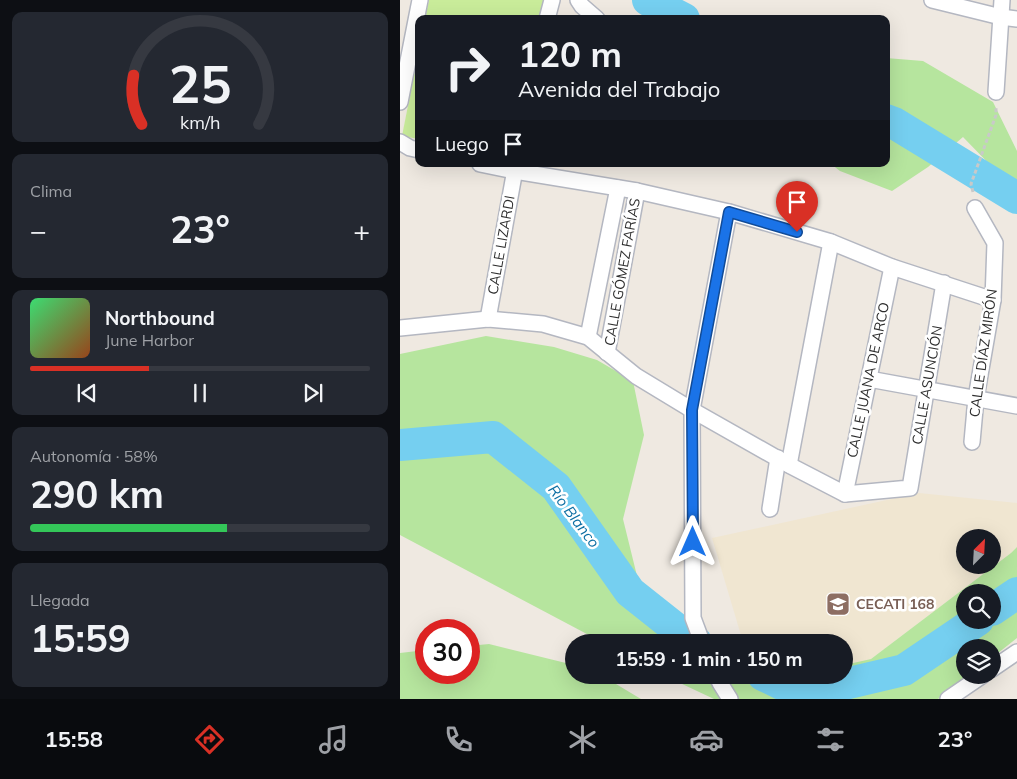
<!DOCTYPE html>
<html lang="es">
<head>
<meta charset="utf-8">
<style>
  :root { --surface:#171b24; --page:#242831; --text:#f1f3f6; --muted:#9ea1a6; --line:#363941; --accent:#d93025 }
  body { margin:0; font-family:Mulish,sans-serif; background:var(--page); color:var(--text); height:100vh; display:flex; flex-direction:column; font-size:19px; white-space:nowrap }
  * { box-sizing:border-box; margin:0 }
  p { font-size:16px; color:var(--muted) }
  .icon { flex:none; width:28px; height:28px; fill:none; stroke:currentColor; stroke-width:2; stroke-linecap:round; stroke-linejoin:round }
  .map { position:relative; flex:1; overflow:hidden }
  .details { display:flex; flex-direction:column; gap:12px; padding:12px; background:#0d0f14; width:400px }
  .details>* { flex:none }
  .guide { position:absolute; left:15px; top:15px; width:475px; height:152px; border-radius:10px; box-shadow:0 5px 20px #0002; background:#171b24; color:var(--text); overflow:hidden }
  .needle { width:32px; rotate:24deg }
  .buttons { position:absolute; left:556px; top:529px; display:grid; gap:10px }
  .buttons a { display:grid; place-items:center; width:45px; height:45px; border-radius:50%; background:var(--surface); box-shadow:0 5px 20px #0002; font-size:25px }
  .speed { position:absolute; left:15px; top:619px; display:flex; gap:10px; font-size:25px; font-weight:700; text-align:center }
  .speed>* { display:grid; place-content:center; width:65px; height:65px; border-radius:50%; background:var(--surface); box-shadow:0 5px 20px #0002; line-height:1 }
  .speed .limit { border:8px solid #d22; background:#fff; color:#111 }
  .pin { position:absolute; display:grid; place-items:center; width:42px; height:42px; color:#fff; margin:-51px -21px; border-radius:50% 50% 50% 0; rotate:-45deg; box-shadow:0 0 5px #0007 }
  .pin .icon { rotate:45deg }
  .me { position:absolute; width:55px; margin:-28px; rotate:0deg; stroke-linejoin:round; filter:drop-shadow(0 0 4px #0008) }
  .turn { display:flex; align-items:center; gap:18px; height:105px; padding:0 20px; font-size:22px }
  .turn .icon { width:65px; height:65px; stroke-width:2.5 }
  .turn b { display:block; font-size:35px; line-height:42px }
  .then { display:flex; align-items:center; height:48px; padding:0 20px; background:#0003; gap:10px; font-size:19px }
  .big { font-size:38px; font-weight:700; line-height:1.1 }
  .details .widget { flex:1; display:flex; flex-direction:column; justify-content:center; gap:8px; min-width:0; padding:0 18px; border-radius:10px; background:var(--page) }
  .details .dial { align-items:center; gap:0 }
  .dial svg { height:130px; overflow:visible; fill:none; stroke:var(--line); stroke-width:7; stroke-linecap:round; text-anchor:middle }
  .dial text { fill:var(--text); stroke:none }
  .song { display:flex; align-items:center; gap:15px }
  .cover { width:60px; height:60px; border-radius:8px; background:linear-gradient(135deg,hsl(140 70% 55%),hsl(20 70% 35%)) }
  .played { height:5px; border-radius:2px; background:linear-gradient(90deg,var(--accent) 35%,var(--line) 35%) }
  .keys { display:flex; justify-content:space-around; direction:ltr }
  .heat { display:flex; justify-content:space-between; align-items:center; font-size:28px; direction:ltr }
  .charge { height:8px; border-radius:4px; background:linear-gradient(90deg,#34c759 58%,var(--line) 0) }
  .trip { position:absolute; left:165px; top:634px; width:288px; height:50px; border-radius:25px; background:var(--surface); box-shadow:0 5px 20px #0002; font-weight:700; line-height:50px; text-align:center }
  .menu { display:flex; height:80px; justify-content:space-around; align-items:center; background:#090b0e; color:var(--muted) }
  .menu .icon { width:35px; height:35px }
  .menu .active { color:var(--accent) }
  .menu b { font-size:22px; color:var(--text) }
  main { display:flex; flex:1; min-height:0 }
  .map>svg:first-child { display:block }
  .education { fill:#f0e6d1; fill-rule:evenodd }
  .green { fill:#b6e59e; fill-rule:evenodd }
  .pitch { fill:#c9ec9a }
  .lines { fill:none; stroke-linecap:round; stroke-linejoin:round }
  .river { stroke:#75cff0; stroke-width:32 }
  .street-casing { stroke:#b4b7c1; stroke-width:18 }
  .path { stroke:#c9c9c9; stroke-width:3; stroke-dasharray:4 2.5; stroke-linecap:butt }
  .street { stroke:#fff; stroke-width:15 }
  .route-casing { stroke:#114b97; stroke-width:12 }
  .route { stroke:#1a73e8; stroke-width:9 }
  .labels { text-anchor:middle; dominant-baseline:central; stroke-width:5; stroke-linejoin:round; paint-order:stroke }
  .street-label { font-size:14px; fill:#2e2e2e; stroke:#fff }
  .education-label { font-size:14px; font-weight:bold; fill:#785e54; stroke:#fff; text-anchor:start }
  .water-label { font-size:15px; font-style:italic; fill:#0d6fa3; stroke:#fff }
</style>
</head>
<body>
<main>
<section class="details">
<div class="widget dial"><svg viewBox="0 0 100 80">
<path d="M14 69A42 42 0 1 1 86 69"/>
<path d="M14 69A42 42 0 0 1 9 39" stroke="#d93025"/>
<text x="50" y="56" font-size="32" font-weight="700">25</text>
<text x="50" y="72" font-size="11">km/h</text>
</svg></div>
<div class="widget"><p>Clima</p>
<div class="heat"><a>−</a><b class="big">23°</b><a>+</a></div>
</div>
<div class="widget">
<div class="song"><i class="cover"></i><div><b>Northbound</b><p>June Harbor</p></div></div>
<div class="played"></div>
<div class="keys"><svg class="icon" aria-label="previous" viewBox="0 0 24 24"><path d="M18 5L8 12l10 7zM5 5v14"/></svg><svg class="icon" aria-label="pause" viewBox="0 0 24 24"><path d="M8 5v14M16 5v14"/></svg><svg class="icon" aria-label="next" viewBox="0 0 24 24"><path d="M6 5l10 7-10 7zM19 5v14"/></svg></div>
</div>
<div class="widget"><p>Autonomía · 58%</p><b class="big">290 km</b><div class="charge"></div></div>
<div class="widget"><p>Llegada</p><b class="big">15:59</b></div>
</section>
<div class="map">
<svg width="617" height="699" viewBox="0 0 617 699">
  <rect width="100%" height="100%" fill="#efe9e1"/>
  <!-- education -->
  <path class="education" d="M519 493 617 503V547L611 553 471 659 444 665V642H343L312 538ZM565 538H592V565H565Z"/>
  <!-- green -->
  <g class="green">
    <polygon points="486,58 523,61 593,102 617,151 617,207 598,173 563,137 528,167 492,191 440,171 431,164 486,164"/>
    <polygon points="86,336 154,347 197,360 233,381 244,435 223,519 238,580 306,642 202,642 0,535 0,354"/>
    <path d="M617 547V638L593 657 592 648H565V675H569L538 699H314L263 675H382L387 677 395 675H444V665L471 659 611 553ZM565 592H592V620H565Z"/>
    <polygon points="89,644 174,665 174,675 201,675 241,699 0,699 0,653 26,650 26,672 69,672 69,646"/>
  </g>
  <!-- pitch -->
  <g class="pitch">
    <polygon points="29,0 144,0 140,19 25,19"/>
    <polygon points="19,50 19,139 2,136"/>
  </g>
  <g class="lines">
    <!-- river -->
    <g class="river">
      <polyline points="248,0 284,19"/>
      <polyline points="486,120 494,123 617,198"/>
      <polyline points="0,445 93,437 156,487 230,592 288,638 296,642"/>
      <polyline points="592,610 617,593"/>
      <polyline points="363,675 402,694 504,670 578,620"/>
    </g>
    <!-- street casing -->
    <g class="street-casing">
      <g id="street">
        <polyline points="178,0 182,6 197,19"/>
        <polyline points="532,0 601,17 617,19"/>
        <polyline points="147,19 152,0"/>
        <polyline points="596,92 602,0"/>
        <polyline points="0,102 20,0"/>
        <polyline points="0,142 10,148 19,150"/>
        <polyline points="80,164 115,171 237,191 329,212 431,242 492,267 593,300"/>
        <polyline points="88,319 116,164"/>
        <polyline points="0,328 88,319 143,324 188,337 236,376 292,410 389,465 445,494 510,488 544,283"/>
        <polyline points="188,337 218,188"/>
        <polyline points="207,353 237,191"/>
        <polyline points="469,379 617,406"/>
        <polyline points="572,442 576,398 593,300 595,243 575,208"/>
        <polyline points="389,465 431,242"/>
        <polyline points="445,494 492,267"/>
        <polyline points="370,509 378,458"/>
        <polyline points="302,642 293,618 292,410 329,212"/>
        <polyline points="592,669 617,652"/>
        <polyline points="316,675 320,683 330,699"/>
        <polyline points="548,699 583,675"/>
      </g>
    </g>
    <!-- path -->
    <polyline class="path" points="573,192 571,184 596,115 596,108"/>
    <!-- street -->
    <use href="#street" class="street"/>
  </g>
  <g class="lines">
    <!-- route casing -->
    <g class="route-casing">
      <polyline id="route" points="293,542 292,410 329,212 397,232"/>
    </g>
    <!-- route -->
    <use href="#route" class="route"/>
  </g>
  <!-- icons -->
  <defs>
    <g id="school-square" transform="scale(1.25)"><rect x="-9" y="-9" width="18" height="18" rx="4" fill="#8d6e63" stroke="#fff"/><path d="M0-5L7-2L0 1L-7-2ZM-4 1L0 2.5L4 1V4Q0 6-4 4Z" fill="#fff"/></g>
  </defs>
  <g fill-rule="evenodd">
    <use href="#school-square" x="438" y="604"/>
  </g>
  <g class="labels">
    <!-- street labels -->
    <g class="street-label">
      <text transform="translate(101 245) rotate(-80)">CALLE LIZARDI</text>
      <text transform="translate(222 272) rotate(-80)">CALLE GÓMEZ FARÍAS</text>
      <text transform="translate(583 353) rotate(-82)">CALLE DÍAZ MIRÓN</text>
      <text transform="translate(468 380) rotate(-78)">CALLE JUANA DE ARCO</text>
      <text transform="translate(527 385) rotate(-80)">CALLE ASUNCIÓN</text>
    </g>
    <!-- education labels -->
    <g class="education-label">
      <text x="456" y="604">CECATI 168</text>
    </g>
    <!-- water labels -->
    <g class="water-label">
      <text transform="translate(174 516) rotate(53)">Río Blanco</text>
    </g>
  </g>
</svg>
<div class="buttons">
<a><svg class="needle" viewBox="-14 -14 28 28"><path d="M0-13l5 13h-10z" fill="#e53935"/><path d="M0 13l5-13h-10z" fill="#9ea1a6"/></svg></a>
<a><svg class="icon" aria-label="search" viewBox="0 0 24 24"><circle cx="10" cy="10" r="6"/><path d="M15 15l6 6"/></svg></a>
<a><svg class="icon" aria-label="layers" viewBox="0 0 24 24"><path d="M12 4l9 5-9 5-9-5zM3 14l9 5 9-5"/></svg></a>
</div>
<div class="speed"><div class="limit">30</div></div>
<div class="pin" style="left:397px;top:232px;background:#d93025"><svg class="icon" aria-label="arrive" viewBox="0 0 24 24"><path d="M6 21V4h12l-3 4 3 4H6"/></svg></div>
<svg class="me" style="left:293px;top:542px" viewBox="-20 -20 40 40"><path d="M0-17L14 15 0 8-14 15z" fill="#1a73e8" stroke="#fff" stroke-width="4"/></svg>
<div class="trip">15:59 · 1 min · 150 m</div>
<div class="guide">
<div class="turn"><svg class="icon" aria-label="right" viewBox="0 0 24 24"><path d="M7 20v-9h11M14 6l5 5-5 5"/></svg><div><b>120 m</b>Avenida del Trabajo</div></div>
<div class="then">Luego<svg class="icon" aria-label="arrive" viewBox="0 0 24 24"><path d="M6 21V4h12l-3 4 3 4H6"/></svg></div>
</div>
</div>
</main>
<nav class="menu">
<b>15:58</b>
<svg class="icon active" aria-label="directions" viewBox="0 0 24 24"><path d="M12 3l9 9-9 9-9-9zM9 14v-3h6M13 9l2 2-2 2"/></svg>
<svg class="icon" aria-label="music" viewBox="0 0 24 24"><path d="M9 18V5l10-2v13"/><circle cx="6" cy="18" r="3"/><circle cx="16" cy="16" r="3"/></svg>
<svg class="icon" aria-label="phone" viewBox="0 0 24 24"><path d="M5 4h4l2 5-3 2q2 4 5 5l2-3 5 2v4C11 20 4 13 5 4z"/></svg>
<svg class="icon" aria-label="climate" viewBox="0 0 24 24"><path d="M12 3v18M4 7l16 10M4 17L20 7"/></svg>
<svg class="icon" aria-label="car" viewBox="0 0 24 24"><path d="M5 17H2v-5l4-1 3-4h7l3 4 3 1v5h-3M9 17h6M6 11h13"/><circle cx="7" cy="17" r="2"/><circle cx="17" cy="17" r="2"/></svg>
<svg class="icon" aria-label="filters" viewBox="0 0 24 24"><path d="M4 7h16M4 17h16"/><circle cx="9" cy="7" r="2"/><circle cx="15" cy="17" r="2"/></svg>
<b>23°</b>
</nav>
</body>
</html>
